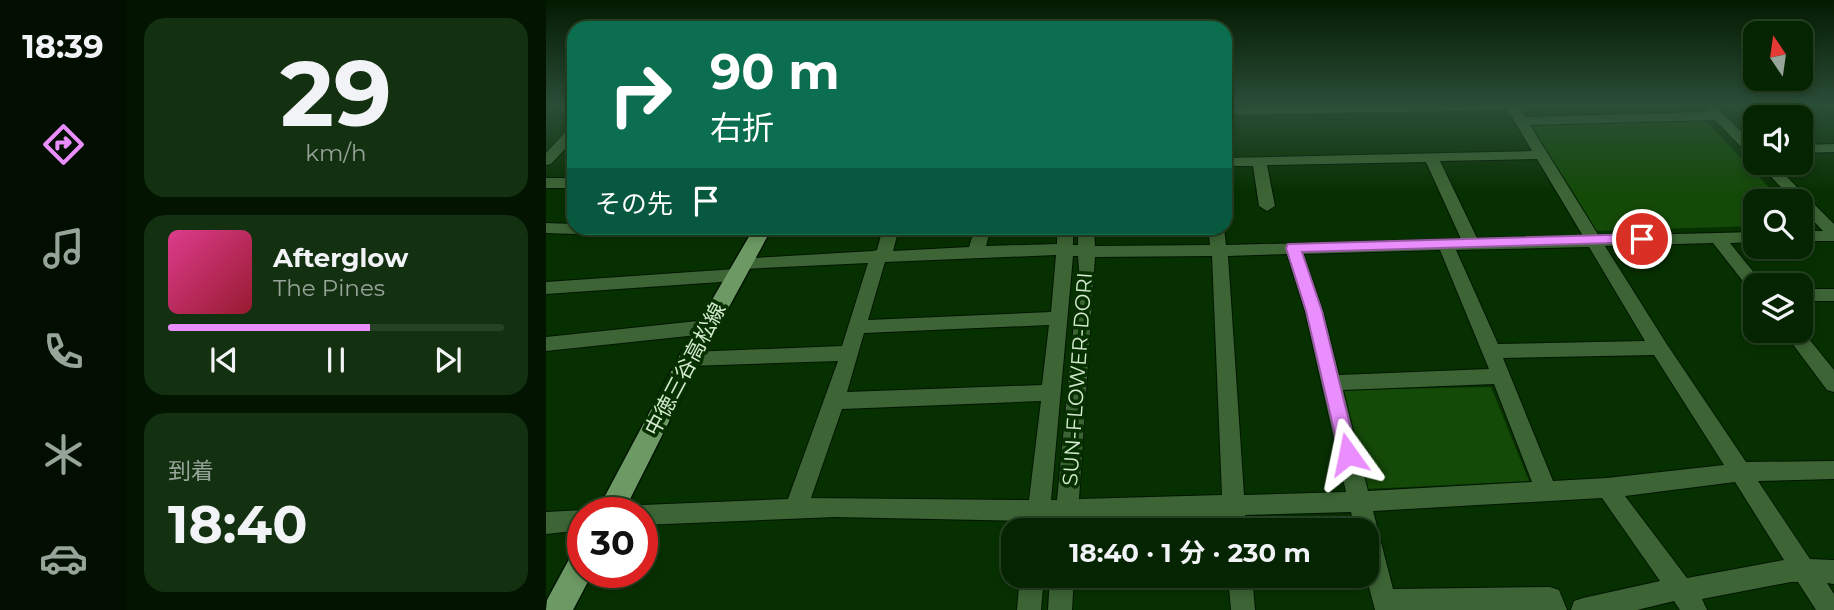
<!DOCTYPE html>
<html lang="ja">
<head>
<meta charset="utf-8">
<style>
  :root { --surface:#052401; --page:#133010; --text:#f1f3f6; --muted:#97a499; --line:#264123; --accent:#ea8dfd }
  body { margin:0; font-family:Montserrat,"Noto Sans JP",sans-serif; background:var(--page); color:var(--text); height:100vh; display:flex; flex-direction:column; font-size:26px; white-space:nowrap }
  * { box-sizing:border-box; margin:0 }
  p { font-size:23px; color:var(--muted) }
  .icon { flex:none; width:38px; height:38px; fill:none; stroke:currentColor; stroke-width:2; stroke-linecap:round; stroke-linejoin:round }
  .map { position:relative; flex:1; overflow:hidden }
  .details { display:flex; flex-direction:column; gap:18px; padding:18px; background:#031401; width:420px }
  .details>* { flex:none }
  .guide { position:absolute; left:21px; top:21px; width:665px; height:214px; border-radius:21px; box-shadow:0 4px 10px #0003,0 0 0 2px var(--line); background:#0b6e4f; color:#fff; overflow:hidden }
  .needle { width:46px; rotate:347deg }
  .tools { position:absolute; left:1197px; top:21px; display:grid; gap:14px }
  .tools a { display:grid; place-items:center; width:70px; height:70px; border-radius:14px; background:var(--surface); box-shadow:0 4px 10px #0003,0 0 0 2px var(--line); font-size:35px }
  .speed { position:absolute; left:21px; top:497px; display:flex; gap:14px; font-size:35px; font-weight:700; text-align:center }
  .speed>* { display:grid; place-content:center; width:91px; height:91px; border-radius:50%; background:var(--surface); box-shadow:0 4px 10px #0003,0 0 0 2px var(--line); line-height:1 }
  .speed .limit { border:10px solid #d22; background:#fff; color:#111 }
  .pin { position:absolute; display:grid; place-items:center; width:60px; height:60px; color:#fff; margin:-30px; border:4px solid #fff; border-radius:50%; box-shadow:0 2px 7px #0007 }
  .me { position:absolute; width:77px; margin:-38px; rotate:348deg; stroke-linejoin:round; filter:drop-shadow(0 0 5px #0008) }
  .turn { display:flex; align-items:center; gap:24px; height:147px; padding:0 28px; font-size:32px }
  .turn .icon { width:91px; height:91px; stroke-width:2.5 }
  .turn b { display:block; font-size:49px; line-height:60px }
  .then { display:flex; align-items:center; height:66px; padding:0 28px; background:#0003; gap:14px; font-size:26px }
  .big { font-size:52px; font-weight:700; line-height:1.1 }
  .details .widget { flex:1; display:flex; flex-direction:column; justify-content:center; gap:10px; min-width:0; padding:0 24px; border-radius:21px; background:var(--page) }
  .details .dial { align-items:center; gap:0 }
  .dial b { font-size:91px; line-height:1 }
  .song { display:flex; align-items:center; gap:21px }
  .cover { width:84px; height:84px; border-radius:10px; background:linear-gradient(135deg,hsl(330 70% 55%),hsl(350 70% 35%)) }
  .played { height:7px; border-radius:4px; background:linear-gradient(90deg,var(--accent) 60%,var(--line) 60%) }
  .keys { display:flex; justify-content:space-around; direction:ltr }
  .trip { position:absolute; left:455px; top:518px; width:378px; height:70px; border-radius:21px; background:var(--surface); box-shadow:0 4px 10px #0003,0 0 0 2px var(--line); font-weight:700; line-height:70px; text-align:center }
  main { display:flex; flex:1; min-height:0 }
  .tabs { display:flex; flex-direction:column; width:126px; justify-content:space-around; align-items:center; background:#020e00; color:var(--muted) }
  .tabs .icon { width:49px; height:49px }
  .tabs .selected { color:var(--accent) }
  .tabs b { font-size:32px; color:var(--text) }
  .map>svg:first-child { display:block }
  .green { fill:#144a08 }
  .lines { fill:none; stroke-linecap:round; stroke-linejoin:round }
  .minor-casing { stroke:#001600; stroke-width:2 }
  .major-casing { stroke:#001600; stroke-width:3 }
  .minor { fill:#3c6434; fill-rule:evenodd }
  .major { fill:#6d9a64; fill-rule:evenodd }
  .route { fill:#ea8dfd; stroke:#985ca4; stroke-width:2 }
  .labels { text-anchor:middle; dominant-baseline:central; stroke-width:7; stroke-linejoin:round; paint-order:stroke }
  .street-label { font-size:21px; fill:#d4ebd0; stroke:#073001 }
</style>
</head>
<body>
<main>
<nav class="tabs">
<b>18:39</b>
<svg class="icon selected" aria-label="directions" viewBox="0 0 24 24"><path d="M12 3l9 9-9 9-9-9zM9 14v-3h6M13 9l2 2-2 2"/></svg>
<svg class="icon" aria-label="music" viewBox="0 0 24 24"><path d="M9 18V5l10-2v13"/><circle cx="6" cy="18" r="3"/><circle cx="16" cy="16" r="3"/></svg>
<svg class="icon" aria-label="phone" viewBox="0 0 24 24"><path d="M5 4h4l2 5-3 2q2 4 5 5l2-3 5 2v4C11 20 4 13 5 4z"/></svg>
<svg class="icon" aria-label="climate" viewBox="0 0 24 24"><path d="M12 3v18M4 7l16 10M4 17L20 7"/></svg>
<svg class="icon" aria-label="car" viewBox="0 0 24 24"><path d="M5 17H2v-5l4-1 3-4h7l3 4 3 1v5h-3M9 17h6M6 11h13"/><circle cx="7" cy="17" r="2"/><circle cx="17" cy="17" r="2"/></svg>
</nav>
<section class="details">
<div class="widget dial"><b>29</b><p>km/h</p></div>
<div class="widget">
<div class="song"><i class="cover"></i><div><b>Afterglow</b><p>The Pines</p></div></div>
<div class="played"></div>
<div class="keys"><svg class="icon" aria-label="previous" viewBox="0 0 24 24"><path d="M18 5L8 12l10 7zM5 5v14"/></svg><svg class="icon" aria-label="pause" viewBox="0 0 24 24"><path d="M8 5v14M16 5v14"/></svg><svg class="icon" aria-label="next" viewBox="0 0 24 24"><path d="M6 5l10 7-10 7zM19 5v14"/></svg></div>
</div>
<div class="widget"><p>到着</p><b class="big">18:40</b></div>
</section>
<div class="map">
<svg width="1288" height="610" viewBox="0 0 1288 610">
  <rect width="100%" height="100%" fill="#073001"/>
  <!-- green -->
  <g class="green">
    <polygon points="1160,121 1236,201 1209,201 1209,226 1049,231 982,124"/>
    <polygon points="945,387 983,481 819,489 795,390"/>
  </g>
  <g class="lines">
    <!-- minor casing -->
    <g class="minor-casing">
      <g id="minor">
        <path d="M973 106 979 117 1161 112 1158 109 1160 106H1169L1209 145V157L1204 156 1169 120 984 125 1053 236 1209 232V242L1184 243 1218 285H1209V291L1203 289 1167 243 1059 246 1120 343 1200 462 1288 461V479L1212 481 1264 559 1288 560V584L1281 583 1288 594V610H1270L1252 582H1245L1156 599 1161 610H1134L1128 601 1091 610H1025L1028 601 1037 598 1114 581 1056 498 827 511 847 589 1004 587 1013 590 1021 610H829L820 576 821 530H809L805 512 699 515 700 530H678L677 516 531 520 530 530H508L509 520H503L502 530H480L481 521 289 517 96 525V513H86L88 508 96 505 242 499 292 361 143 366 136 364 134 359 136 354 143 352 296 346 322 263 197 269 191 267 189 263 191 259 327 251 331 250 337 228H353L347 251 423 247 429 228H445L440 246 511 244V228H527V245H532V228H548L549 246 664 245 662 228H678L680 245 915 239 880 162 721 165 729 206 721 211 713 206 707 166H679V158L986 151 962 110 679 115V107ZM991 159 1037 236 931 238 894 161ZM1043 247 1099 341 952 344 910 250ZM894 250 943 369 793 375 777 311 757 254ZM741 254 759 311 800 492 698 495 682 256ZM510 255 505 312 322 320 339 262ZM527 256H532L533 270 511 500H505ZM666 256 676 495 533 499 549 257ZM503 325 496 385 301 392 318 333ZM1108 355 1178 465 1061 478 1007 481 957 358ZM948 384 986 482 822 491 797 390ZM495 401 483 500 265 498 296 409ZM1189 482 1238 560 1141 578 1079 496Z"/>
        <polygon points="28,127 28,139 5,164 0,165 0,153 23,128"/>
        <polygon points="1288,144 1288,152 1255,153 1255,145"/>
        <polygon points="1212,163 1227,163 1288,224 1288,241 1255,241 1255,231 1277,231 1255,208 1255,201 1248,201"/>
        <rect x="0" y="178" width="28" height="10"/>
        <polygon points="0,223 28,224 28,228 37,229 29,234 0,233"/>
        <polygon points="189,269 197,275 189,281 0,294 0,282"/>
        <rect x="1255" y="289" width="33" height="12"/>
        <polygon points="161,320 167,322 170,327 167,332 161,334 0,351 0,337"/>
        <polygon points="1255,329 1288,370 1288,392 1281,390 1237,331"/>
        <polygon points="37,510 45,513 37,513 37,530 0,534 0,512"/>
        <polygon points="474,576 498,576 495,610 471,610"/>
        <polygon points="504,576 528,576 526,610 502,610"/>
        <polygon points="682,576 706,576 709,610 685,610"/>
      </g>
    </g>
    <!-- major casing -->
    <g class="major-casing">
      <g id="major">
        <polygon points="208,228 226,228 153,362 77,513 50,513 135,353"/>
        <polygon points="37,548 37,572 47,572 27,610 0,610 1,600 27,552"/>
      </g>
    </g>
    <!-- minor -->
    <use href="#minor" class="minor"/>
    <!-- major -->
    <use href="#major" class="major"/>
  </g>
  <!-- sky -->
  <linearGradient id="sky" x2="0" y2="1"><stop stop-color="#041a01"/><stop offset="0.55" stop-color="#2b4e38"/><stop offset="1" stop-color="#2b4e38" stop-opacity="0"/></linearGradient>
  <rect width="1288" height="192" fill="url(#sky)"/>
  <!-- route -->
  <polygon class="route" points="1096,234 1101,235 1103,239 1101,242 756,252 776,311 811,454 808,460 802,463 795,460 760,311 740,248 742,244"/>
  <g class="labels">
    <!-- street labels -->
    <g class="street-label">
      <text transform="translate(139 369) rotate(-62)">中徳三谷高松線</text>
      <text transform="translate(531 379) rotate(-86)">SUN-FLOWER-DORI</text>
    </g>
  </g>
</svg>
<div class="tools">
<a><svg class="needle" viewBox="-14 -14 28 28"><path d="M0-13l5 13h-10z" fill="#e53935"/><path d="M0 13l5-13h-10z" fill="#97a499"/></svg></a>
<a><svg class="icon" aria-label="sound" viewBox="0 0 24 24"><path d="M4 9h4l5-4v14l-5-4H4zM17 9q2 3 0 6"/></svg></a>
<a><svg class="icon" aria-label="search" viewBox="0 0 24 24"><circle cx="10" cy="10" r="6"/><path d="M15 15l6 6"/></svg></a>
<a><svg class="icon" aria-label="layers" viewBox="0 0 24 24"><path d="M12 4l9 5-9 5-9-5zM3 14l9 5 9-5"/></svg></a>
</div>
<div class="speed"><div class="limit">30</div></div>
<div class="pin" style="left:1096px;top:239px;background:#d93025"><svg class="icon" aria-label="arrive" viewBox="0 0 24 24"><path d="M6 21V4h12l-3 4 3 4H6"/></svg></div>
<svg class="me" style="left:802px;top:454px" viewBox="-20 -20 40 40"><path d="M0-17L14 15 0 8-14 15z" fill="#ea8dfd" stroke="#fff" stroke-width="4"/></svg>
<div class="trip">18:40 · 1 分 · 230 m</div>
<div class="guide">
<div class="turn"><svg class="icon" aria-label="right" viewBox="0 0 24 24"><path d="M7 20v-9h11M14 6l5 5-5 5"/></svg><div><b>90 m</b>右折</div></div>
<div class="then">その先<svg class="icon" aria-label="arrive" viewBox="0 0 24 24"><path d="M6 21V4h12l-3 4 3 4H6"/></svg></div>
</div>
</div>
</main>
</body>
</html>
